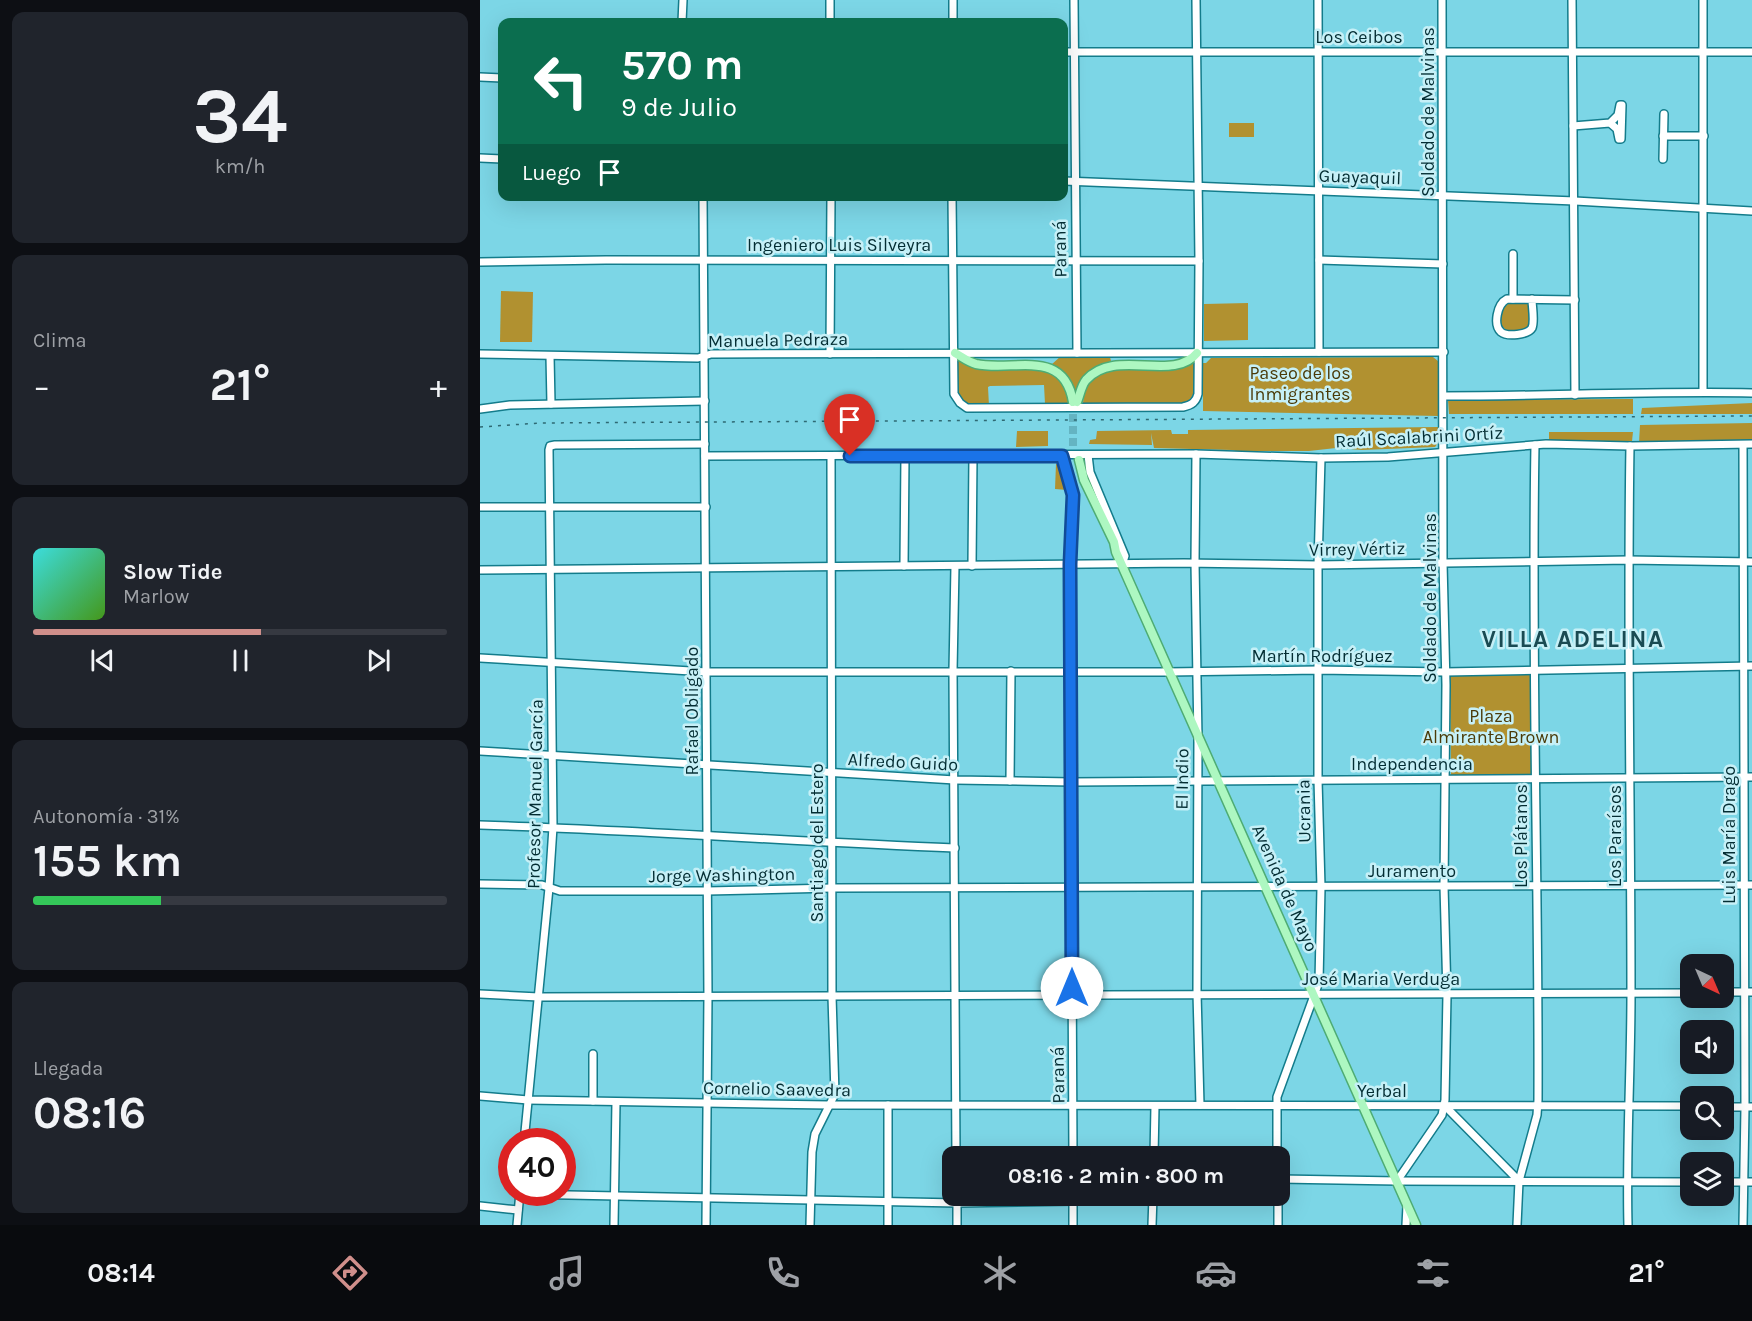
<!DOCTYPE html>
<html lang="es">
<head>
<meta charset="utf-8">
<style>
  :root { --surface:#171b24; --page:#20242c; --text:#f1f3f6; --muted:#9ea1a6; --line:#363941; --accent:#d08f8b }
  body { margin:0; font-family:Karla,sans-serif; background:var(--page); color:var(--text); height:100vh; display:flex; flex-direction:column; font-size:22px; white-space:nowrap }
  * { box-sizing:border-box; margin:0 }
  p { font-size:20px; color:var(--muted) }
  .icon { flex:none; width:33px; height:33px; fill:none; stroke:currentColor; stroke-width:2; stroke-linecap:round; stroke-linejoin:round }
  .map { position:relative; flex:1; overflow:hidden }
  .side { display:flex; flex-direction:column; gap:12px; padding:12px; background:#0d0f14; width:480px }
  .side>* { flex:none }
  .hud { position:absolute; left:18px; top:18px; width:570px; height:183px; border-radius:12px; box-shadow:0 6px 24px #0002; background:#0b6e4f; color:#fff; overflow:hidden }
  .needle { width:39px; rotate:136deg }
  .controls { position:absolute; left:1200px; top:954px; display:grid; gap:12px }
  .controls a { display:grid; place-items:center; width:54px; height:54px; border-radius:12px; background:var(--surface); box-shadow:0 6px 24px #0002; font-size:30px }
  .speed { position:absolute; left:18px; top:1128px; display:flex; gap:12px; font-size:30px; font-weight:700; text-align:center }
  .speed>* { display:grid; place-content:center; width:78px; height:78px; border-radius:50%; background:var(--surface); box-shadow:0 6px 24px #0002; line-height:1 }
  .speed .limit { border:9px solid #d22; background:#fff; color:#111 }
  .pin { position:absolute; display:grid; place-items:center; width:51px; height:51px; color:#fff; margin:-62px -26px; border-radius:50% 50% 50% 0; rotate:-45deg; box-shadow:0 0 6px #0007 }
  .pin .icon { rotate:45deg }
  .me { position:absolute; width:66px; margin:-33px; rotate:0deg; stroke-linejoin:round; filter:drop-shadow(0 0 4px #0008) }
  .turn { display:flex; align-items:center; gap:21px; height:126px; padding:0 24px; font-size:27px }
  .turn .icon { width:78px; height:78px; stroke-width:2.5 }
  .turn b { display:block; font-size:42px; line-height:51px }
  .then { display:flex; align-items:center; height:57px; padding:0 24px; background:#0003; gap:12px; font-size:22px }
  .big { font-size:45px; font-weight:700; line-height:1.1 }
  .side .tile { flex:1; display:flex; flex-direction:column; justify-content:center; gap:9px; min-width:0; padding:0 21px; border-radius:12px; background:var(--page) }
  .side .dial { align-items:center; gap:0 }
  .dial b { font-size:78px; line-height:1 }
  .song { display:flex; align-items:center; gap:18px }
  .cover { width:72px; height:72px; border-radius:9px; background:linear-gradient(135deg,hsl(180 70% 55%),hsl(100 70% 35%)) }
  .played { height:6px; border-radius:3px; background:linear-gradient(90deg,var(--accent) 55%,var(--line) 55%) }
  .keys { display:flex; justify-content:space-around; direction:ltr }
  .heat { display:flex; justify-content:space-between; align-items:center; font-size:33px; direction:ltr }
  .charge { height:9px; border-radius:4px; background:linear-gradient(90deg,#34c759 31%,var(--line) 0) }
  .trip { position:absolute; left:462px; top:1146px; width:348px; height:60px; border-radius:12px; background:var(--surface); box-shadow:0 6px 24px #0002; font-weight:700; line-height:60px; text-align:center }
  .dock { display:flex; height:96px; justify-content:space-around; align-items:center; background:#090b0e; color:var(--muted) }
  .dock .icon { width:42px; height:42px }
  .dock .current { color:var(--accent) }
  .dock b { font-size:27px; color:var(--text) }
  main { display:flex; flex:1; min-height:0 }
  .map>svg:first-child { display:block }
  .green { fill:#b19130 }
  .lines { fill:none; stroke-linecap:round; stroke-linejoin:round }
  .major-tunnel { stroke:#64b4c2; stroke-width:8; stroke-dasharray:8 4; stroke-linecap:butt }
  .minor-casing { stroke:#137c8b; stroke-width:10 }
  .major-casing { stroke:#4eac74; stroke-width:11 }
  .minor { stroke:#fff; stroke-width:7 }
  .major { stroke:#adf7c1; stroke-width:8 }
  .rail { stroke:#2e6973; stroke-width:1.5; stroke-dasharray:3 6; stroke-linecap:butt }
  .route-casing { stroke:#114b97; stroke-width:15 }
  .route { stroke:#1a73e8; stroke-width:10 }
  .labels { text-anchor:middle; dominant-baseline:central; stroke-width:5; stroke-linejoin:round; paint-order:stroke }
  .street-label { font-size:18px; fill:#032d33; stroke:#c6f0f7 }
  .park-label { font-size:18px; fill:#4a3a08; stroke:#c6f0f7 }
  .district-label { font-size:24px; font-weight:bold; letter-spacing:1.5px; fill:#1a4b53; stroke:#c6f0f7 }
</style>
</head>
<body>
<main>
<section class="side">
<div class="tile dial"><b>34</b><p>km/h</p></div>
<div class="tile"><p>Clima</p>
<div class="heat"><a>−</a><b class="big">21°</b><a>+</a></div>
</div>
<div class="tile">
<div class="song"><i class="cover"></i><div><b>Slow Tide</b><p>Marlow</p></div></div>
<div class="played"></div>
<div class="keys"><svg class="icon" aria-label="previous" viewBox="0 0 24 24"><path d="M18 5L8 12l10 7zM5 5v14"/></svg><svg class="icon" aria-label="pause" viewBox="0 0 24 24"><path d="M8 5v14M16 5v14"/></svg><svg class="icon" aria-label="next" viewBox="0 0 24 24"><path d="M6 5l10 7-10 7zM19 5v14"/></svg></div>
</div>
<div class="tile"><p>Autonomía · 31%</p><b class="big">155 km</b><div class="charge"></div></div>
<div class="tile"><p>Llegada</p><b class="big">08:16</b></div>
</section>
<div class="map">
<svg width="1272" height="1225" viewBox="0 0 1272 1225">
  <rect width="100%" height="100%" fill="#7cd6e6"/>
  <!-- green -->
  <g class="green">
    <rect x="749" y="123" width="25" height="14"/>
    <polygon points="21,291 53,292 52,342 20,342"/>
    <polygon points="1032,302 1049,302 1050,324 1043,331 1027,331 1020,324 1021,308"/>
    <polygon points="768,303 768,340 724,341 724,304"/>
    <path d="M581 356 630 357 631 361C606 370 605 378 596 400 591 384 587 373 571 365Z"/>
    <polygon points="953,357 958,361 958,416 723,411 723,363 726,363 731,358"/>
    <path d="M478 360 492 367 558 369 575 375 584 385 590 403 565 404 564 385 510 386 508 387 509 406 486 405C474 393 478 376 478 360Z"/>
    <path d="M715 361C715 377 720 398 702 404L603 403C604 395 605 388 610 382 627 362 680 367 705 366Z"/>
    <polygon points="1153,399 1153,414 969,414 968,400"/>
    <polygon points="1272,403 1272,414 1161,414 1162,408"/>
    <polygon points="1272,423 1272,440 1159,443 1160,425"/>
    <polygon points="958,427 959,442 955,447 882,450 856,448 829,451 756,451 752,450 674,448 671,433 672,445 609,444 610,440 616,439 617,431 691,430 692,434 708,434 708,430"/>
    <polygon points="537,431 568,431 568,446 536,447"/>
    <polygon points="1069,432 1153,432 1152,441 1069,441"/>
    <polygon points="576,464 579,465 587,490 575,489"/>
    <polygon points="1051,675 1051,777 971,778 970,676"/>
  </g>
  <g class="lines">
    <!-- major-tunnel -->
    <polyline class="major-tunnel" points="593,402 593,460"/>
    <!-- minor casing -->
    <g class="minor-casing">
      <g id="minor">
        <polyline points="350,0 350,22"/>
        <polyline points="473,0 473,22"/>
        <polyline points="594,0 597,353"/>
        <polyline points="838,0 839,352"/>
        <polyline points="1092,0 1095,395"/>
        <polyline points="202,22 203,0"/>
        <polyline points="584,52 1272,52"/>
        <polyline points="0,77 22,78"/>
        <polyline points="1093,126 1130,123 1138,115 1140,105 1142,105 1141,139 1139,139 1137,129 1130,123"/>
        <polyline points="1183,136 1224,136"/>
        <polyline points="0,158 22,159"/>
        <polyline points="1183,159 1184,114"/>
        <polyline points="584,181 1095,201 1272,211"/>
        <polyline points="223,196 228,996 226,1225"/>
        <path d="M472 196 474 394 480 403 487 408 703 407C712 405 716 402 718 394L719 261 716 0"/>
        <polyline points="1033,254 1033,299"/>
        <polyline points="839,260 963,264"/>
        <polyline points="0,262 126,260 719,261"/>
        <path d="M1052 299C1052 307 1055 321 1052 328 1048 335 1027 337 1021 332 1013 325 1017 304 1027 299L1095 300"/>
        <polyline points="0,354 218,358 231,354 964,352"/>
        <polyline points="350,354 351,196"/>
        <polyline points="70,356 71,404"/>
        <polyline points="1223,392 1223,0"/>
        <path d="M964 396C1066 396 1169 391 1272 393"/>
        <polyline points="0,409 30,405 225,401"/>
        <polyline points="1263,445 1265,1107 1263,1225"/>
        <polyline points="716,454 715,563 718,739 717,993 720,1105"/>
        <polyline points="608,455 610,472 645,556 642,565"/>
        <polyline points="225,456 716,454 841,458 908,457 1066,444 1150,446 1272,444"/>
        <polyline points="582,456 593,495 590,564 593,1156"/>
        <polyline points="0,507 226,507"/>
        <polyline points="424,566 425,456"/>
        <polyline points="475,566 473,671 476,1156"/>
        <polyline points="492,566 493,456"/>
        <polyline points="0,570 704,563 838,565 1148,560 1272,562"/>
        <polyline points="0,658 227,672 688,672 838,670 965,672 1272,666"/>
        <polyline points="0,751 475,780 592,782 1272,777"/>
        <polyline points="530,781 531,671"/>
        <path d="M0 825C159 830 317 842 475 848"/>
        <polyline points="0,884 62,885 80,891 227,891 352,888 1272,885"/>
        <polyline points="1244,992 1272,992"/>
        <polyline points="0,994 59,997 1210,993"/>
        <polyline points="113,1054 113,1101"/>
        <polyline points="0,1096 48,1100 349,1105 1210,1106"/>
        <polyline points="965,1106 1039,1181"/>
        <polyline points="1244,1107 1272,1107"/>
        <polyline points="44,1142 69,888 73,827 69,450 70,446 75,445 225,444"/>
        <polyline points="674,1156 675,1106"/>
        <polyline points="797,1156 797,1097 839,982 841,887 838,780 838,565 841,458"/>
        <polyline points="800,1179 917,1181 1210,1182"/>
        <polyline points="917,1181 956,1124 962,1115 965,1100 967,995 964,886 966,685 963,563 962,0"/>
        <polyline points="1244,1182 1272,1182"/>
        <polyline points="40,1194 477,1203 593,1201"/>
        <polyline points="477,1196 477,1225"/>
        <polyline points="593,1196 593,1225"/>
        <polyline points="798,1196 798,1225"/>
        <polyline points="0,1206 38,1210"/>
        <polyline points="37,1225 40,1192"/>
        <polyline points="134,1225 136,1102"/>
        <polyline points="330,1225 332,1152 335,1134 355,1094 352,996 351,456"/>
        <polyline points="408,1225 408,1105"/>
        <polyline points="672,1225 673,1196"/>
        <polyline points="926,1225 927,1206"/>
        <path d="M1037 1225 1039 1181 1057 1115 1058 1100C1059 881 1051 663 1055 445"/>
        <path d="M1148 1225C1146 1148 1151 1071 1151 994 1151 812 1147 629 1150 446"/>
      </g>
    </g>
    <!-- major casing -->
    <g class="major-casing">
      <g id="major">
        <path d="M475 353C482 357 488 362 496 364 533 372 584 347 593 402"/>
        <path d="M597 402C600 395 601 386 606 380 635 347 693 383 717 353"/>
        <polyline points="599,460 604,480 634,542 636,552 936,1225"/>
      </g>
    </g>
    <!-- minor -->
    <use href="#minor" class="minor"/>
    <!-- major -->
    <use href="#major" class="major"/>
    <!-- rail -->
    <polyline class="rail" points="0,427 60,423 1272,416"/>
  </g>
  <g class="lines">
    <!-- route casing -->
    <g class="route-casing">
      <polyline id="route" points="370,456 582,456 593,495 590,564 592,988"/>
    </g>
    <!-- route -->
    <use href="#route" class="route"/>
  </g>
  <g class="labels">
    <!-- street labels -->
    <g class="street-label">
      <text x="879" y="37">Los Ceibos</text>
      <text transform="translate(948 112) rotate(-90)">Soldado de Malvinas</text>
      <text transform="translate(880 177) rotate(2)">Guayaquil</text>
      <text x="359" y="245">Ingeniero Luis Silveyra</text>
      <text transform="translate(580 249) rotate(-91)">Paraná</text>
      <text transform="translate(298 340) rotate(-1)">Manuela Pedraza</text>
      <text transform="translate(939 437) rotate(-3)">Raúl Scalabrini Ortíz</text>
      <text transform="translate(877 549) rotate(-1)">Virrey Vértiz</text>
      <text transform="translate(950 598) rotate(-90)">Soldado de Malvinas</text>
      <text x="842" y="656">Martín Rodríguez</text>
      <text transform="translate(212 711) rotate(-90)">Rafael Obligado</text>
      <text transform="translate(423 762) rotate(3)">Alfredo Guido</text>
      <text x="932" y="764">Independencia</text>
      <text transform="translate(702 779) rotate(-89)">El Indio</text>
      <text transform="translate(55 794) rotate(-89)">Profesor Manuel García</text>
      <text transform="translate(824 811) rotate(-91)">Ucrania</text>
      <text transform="translate(1249 835) rotate(-90)">Luis María Drago</text>
      <text transform="translate(1041 836) rotate(-90)">Los Plátanos</text>
      <text transform="translate(1135 836) rotate(-90)">Los Paraísos</text>
      <text transform="translate(337 843) rotate(-90)">Santiago del Estero</text>
      <text x="932" y="871">Juramento</text>
      <text transform="translate(242 875) rotate(-1)">Jorge Washington</text>
      <text transform="translate(805 888) rotate(66)">Avenida de Mayo</text>
      <text x="901" y="979">José Maria Verduga</text>
      <text transform="translate(578 1075) rotate(-91)">Paraná</text>
      <text transform="translate(297 1089) rotate(1)">Cornelio Saavedra</text>
      <text x="902" y="1091">Yerbal</text>
    </g>
    <!-- park labels -->
    <g class="park-label">
      <text x="820" y="373">Paseo de los<tspan x="820" dy="21">Inmigrantes</tspan></text>
      <text x="1011" y="716">Plaza<tspan x="1011" dy="21">Almirante Brown</tspan></text>
    </g>
    <!-- district labels -->
    <g class="district-label">
      <text x="1093" y="639">VILLA ADELINA</text>
    </g>
  </g>
</svg>
<div class="controls">
<a><svg class="needle" viewBox="-14 -14 28 28"><path d="M0-13l5 13h-10z" fill="#e53935"/><path d="M0 13l5-13h-10z" fill="#9ea1a6"/></svg></a>
<a><svg class="icon" aria-label="sound" viewBox="0 0 24 24"><path d="M4 9h4l5-4v14l-5-4H4zM17 9q2 3 0 6"/></svg></a>
<a><svg class="icon" aria-label="search" viewBox="0 0 24 24"><circle cx="10" cy="10" r="6"/><path d="M15 15l6 6"/></svg></a>
<a><svg class="icon" aria-label="layers" viewBox="0 0 24 24"><path d="M12 4l9 5-9 5-9-5zM3 14l9 5 9-5"/></svg></a>
</div>
<div class="speed"><div class="limit">40</div></div>
<div class="pin" style="left:370px;top:456px;background:#d93025"><svg class="icon" aria-label="arrive" viewBox="0 0 24 24"><path d="M6 21V4h12l-3 4 3 4H6"/></svg></div>
<svg class="me" style="left:592px;top:988px" viewBox="-20 -20 40 40"><circle r="19" fill="#fff"/><path d="M0-13L10 11 0 6-10 11z" fill="#1a73e8"/></svg>
<div class="trip">08:16 · 2 min · 800 m</div>
<div class="hud">
<div class="turn"><svg class="icon" aria-label="left" viewBox="0 0 24 24"><path d="M17 20v-9H6M10 6l-5 5 5 5"/></svg><div><b>570 m</b>9 de Julio</div></div>
<div class="then">Luego<svg class="icon" aria-label="arrive" viewBox="0 0 24 24"><path d="M6 21V4h12l-3 4 3 4H6"/></svg></div>
</div>
</div>
</main>
<nav class="dock">
<b>08:14</b>
<svg class="icon current" aria-label="directions" viewBox="0 0 24 24"><path d="M12 3l9 9-9 9-9-9zM9 14v-3h6M13 9l2 2-2 2"/></svg>
<svg class="icon" aria-label="music" viewBox="0 0 24 24"><path d="M9 18V5l10-2v13"/><circle cx="6" cy="18" r="3"/><circle cx="16" cy="16" r="3"/></svg>
<svg class="icon" aria-label="phone" viewBox="0 0 24 24"><path d="M5 4h4l2 5-3 2q2 4 5 5l2-3 5 2v4C11 20 4 13 5 4z"/></svg>
<svg class="icon" aria-label="climate" viewBox="0 0 24 24"><path d="M12 3v18M4 7l16 10M4 17L20 7"/></svg>
<svg class="icon" aria-label="car" viewBox="0 0 24 24"><path d="M5 17H2v-5l4-1 3-4h7l3 4 3 1v5h-3M9 17h6M6 11h13"/><circle cx="7" cy="17" r="2"/><circle cx="17" cy="17" r="2"/></svg>
<svg class="icon" aria-label="filters" viewBox="0 0 24 24"><path d="M4 7h16M4 17h16"/><circle cx="9" cy="7" r="2"/><circle cx="15" cy="17" r="2"/></svg>
<b>21°</b>
</nav>
</body>
</html>
